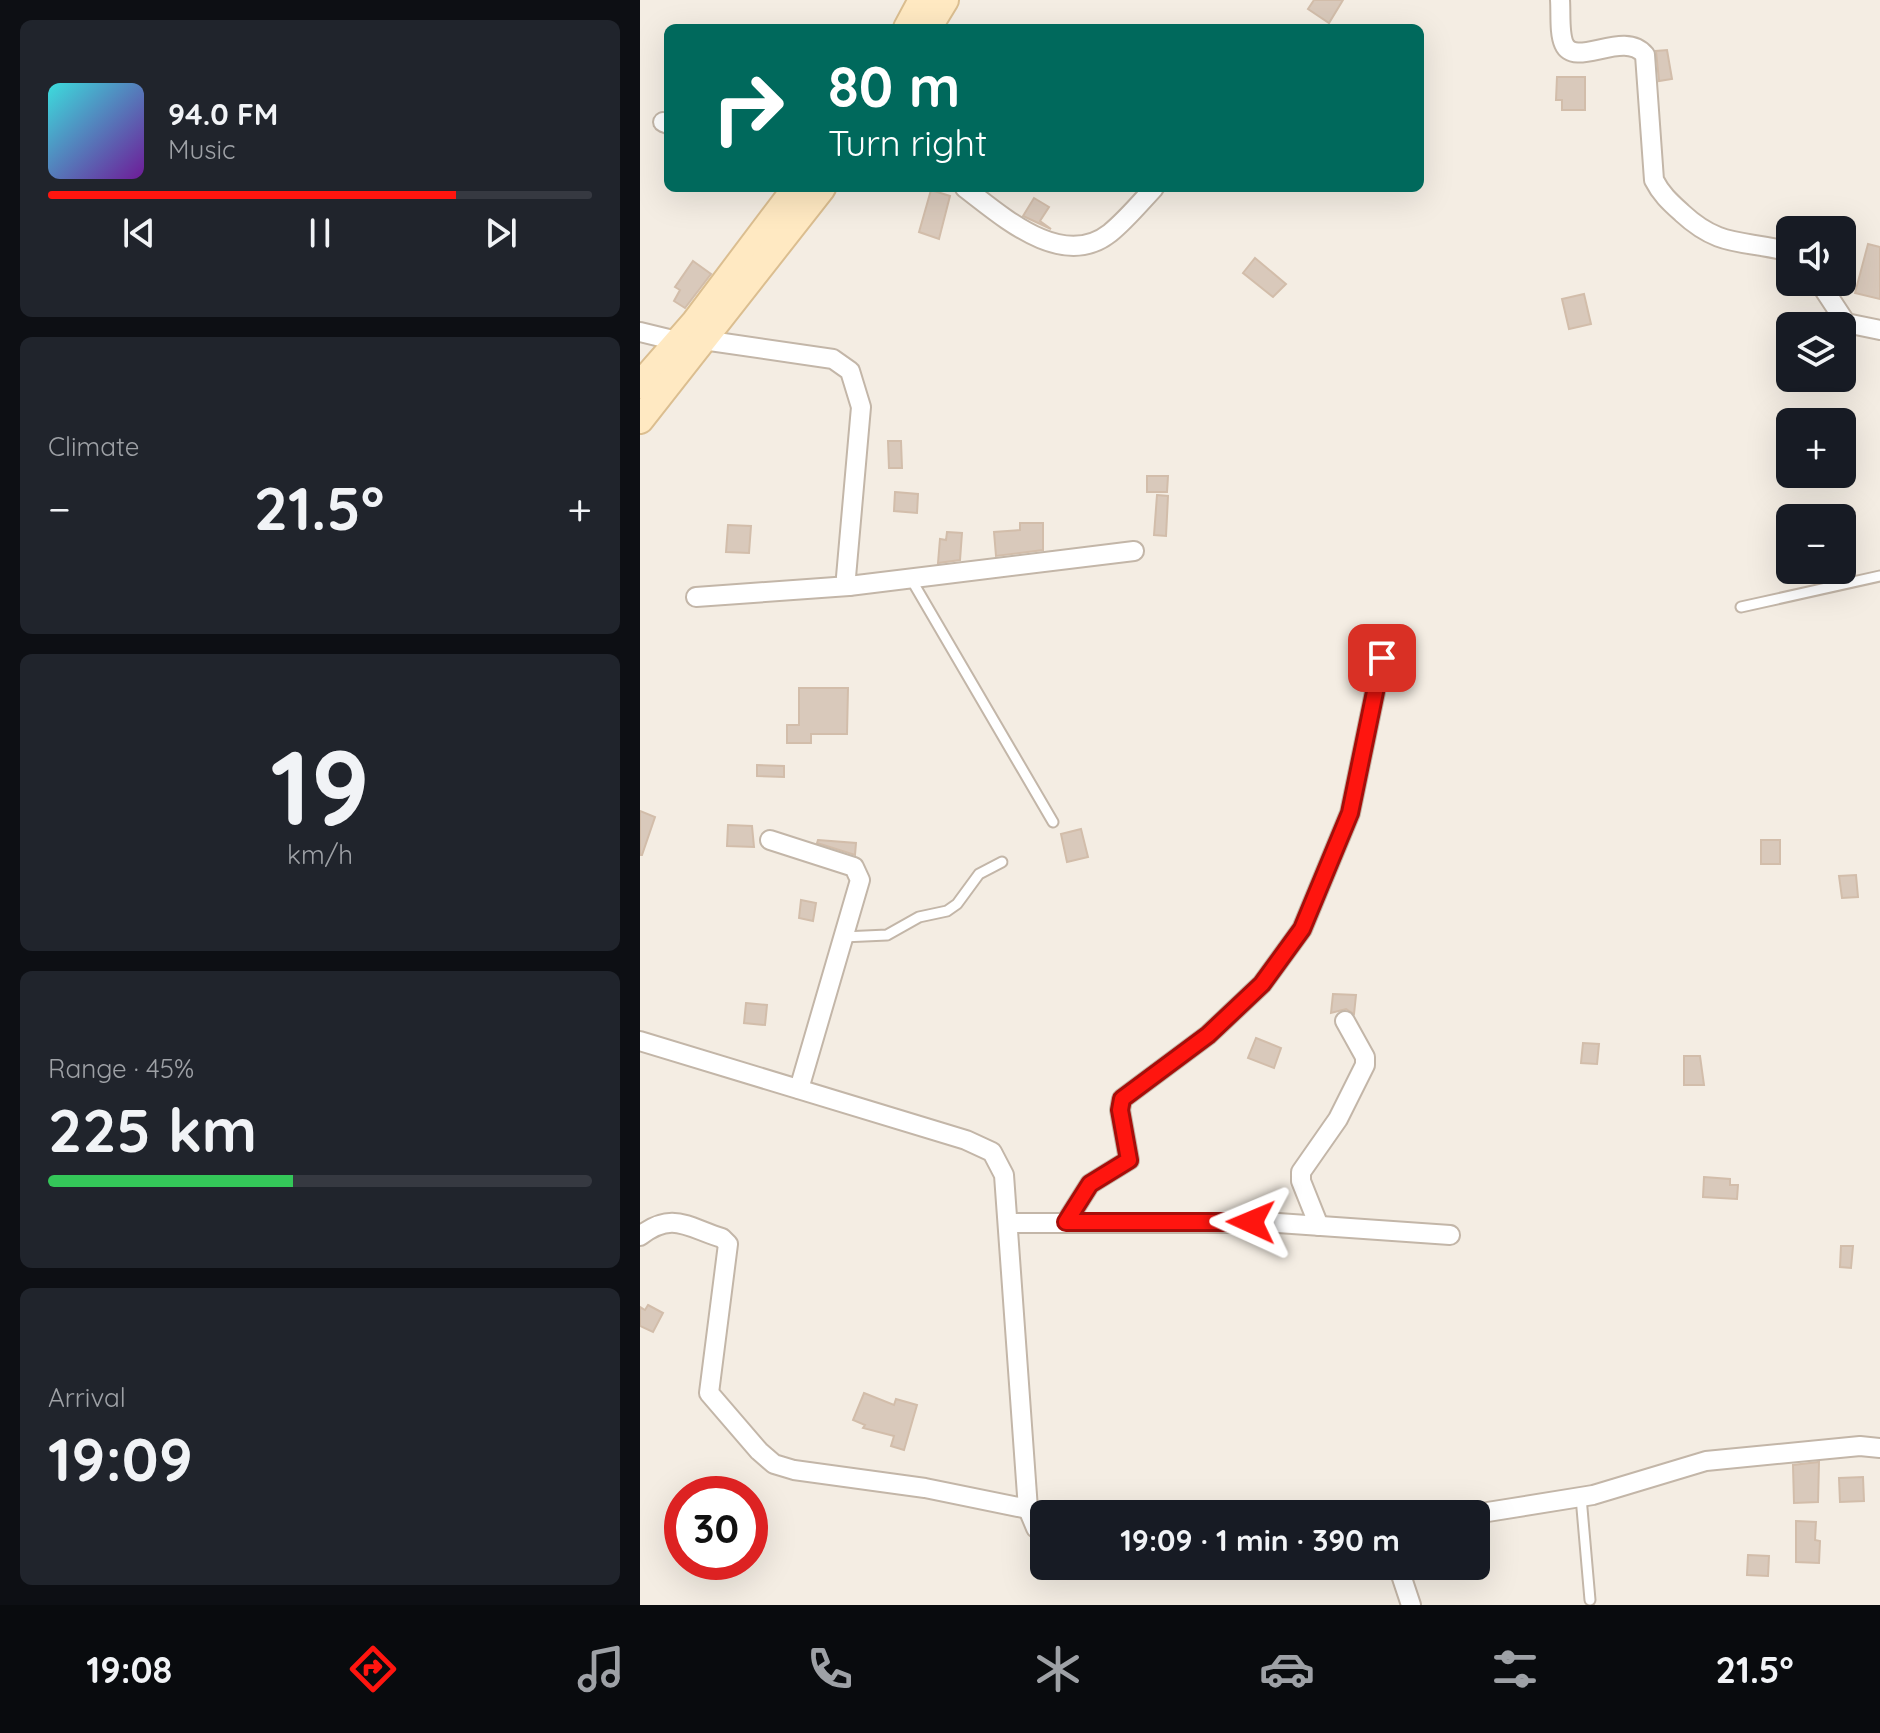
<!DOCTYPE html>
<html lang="en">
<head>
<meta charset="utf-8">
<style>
  :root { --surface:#171b24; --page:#20242c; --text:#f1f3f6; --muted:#9ea1a6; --line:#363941; --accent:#ff150f }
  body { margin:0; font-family:Quicksand,sans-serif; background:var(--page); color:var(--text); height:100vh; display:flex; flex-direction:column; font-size:30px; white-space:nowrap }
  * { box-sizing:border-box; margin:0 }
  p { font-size:26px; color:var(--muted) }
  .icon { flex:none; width:44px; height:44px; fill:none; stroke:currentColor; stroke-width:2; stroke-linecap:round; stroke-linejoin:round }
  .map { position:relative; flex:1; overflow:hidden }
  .sheet { display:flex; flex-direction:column; gap:20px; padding:20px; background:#0d0f14; width:640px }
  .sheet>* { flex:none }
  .banner { position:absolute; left:24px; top:24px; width:760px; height:168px; border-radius:12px; box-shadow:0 8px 32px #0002; background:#00695c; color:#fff; overflow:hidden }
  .tools { position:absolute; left:1136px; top:216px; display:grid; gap:16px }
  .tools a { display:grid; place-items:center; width:80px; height:80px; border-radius:12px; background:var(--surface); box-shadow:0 8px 32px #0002; font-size:40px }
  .speed { position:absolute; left:24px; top:1476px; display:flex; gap:16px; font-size:40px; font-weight:700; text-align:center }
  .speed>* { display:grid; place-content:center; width:104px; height:104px; border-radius:50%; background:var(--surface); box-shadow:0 8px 32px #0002; line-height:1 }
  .speed .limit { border:12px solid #d22; background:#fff; color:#111 }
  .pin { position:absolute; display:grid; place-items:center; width:68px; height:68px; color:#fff; margin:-34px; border-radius:16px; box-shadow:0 4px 12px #0006 }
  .me { position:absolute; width:88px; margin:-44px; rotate:271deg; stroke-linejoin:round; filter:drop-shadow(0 0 6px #0008) }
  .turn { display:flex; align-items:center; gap:28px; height:168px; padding:0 32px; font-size:36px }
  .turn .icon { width:104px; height:104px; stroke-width:2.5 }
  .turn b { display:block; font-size:56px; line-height:68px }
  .big { font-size:60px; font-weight:800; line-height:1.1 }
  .sheet .tile { flex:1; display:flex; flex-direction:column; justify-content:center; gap:12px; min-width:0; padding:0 28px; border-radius:12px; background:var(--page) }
  .sheet .dial { align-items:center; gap:0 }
  .dial b { font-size:104px; line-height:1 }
  .song { display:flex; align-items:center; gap:24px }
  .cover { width:96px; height:96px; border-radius:12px; background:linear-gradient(135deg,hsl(180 70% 55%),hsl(280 70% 35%)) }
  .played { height:8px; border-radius:4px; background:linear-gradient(90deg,var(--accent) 75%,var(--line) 75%) }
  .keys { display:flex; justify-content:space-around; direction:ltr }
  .heat { display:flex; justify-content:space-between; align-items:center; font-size:44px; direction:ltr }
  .charge { height:12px; border-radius:6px; background:linear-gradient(90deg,#34c759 45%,var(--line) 0) }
  .trip { position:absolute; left:390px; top:1500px; width:460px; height:80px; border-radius:12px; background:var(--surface); box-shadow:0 8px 32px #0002; font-weight:800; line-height:80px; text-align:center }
  .menu { display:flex; height:128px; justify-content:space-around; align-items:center; background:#090b0e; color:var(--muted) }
  .menu .icon { width:56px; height:56px }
  .menu .on { color:var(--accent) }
  .menu b { font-size:36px; color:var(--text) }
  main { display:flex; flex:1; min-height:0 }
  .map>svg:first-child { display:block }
  .building { fill:#d9c9bb; stroke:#d2bdaa; stroke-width:2 }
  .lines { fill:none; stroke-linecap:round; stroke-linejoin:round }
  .lane-casing { stroke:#c3b6a8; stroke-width:13 }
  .street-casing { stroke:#c3b6a8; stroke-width:22 }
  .secondary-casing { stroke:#dbbe90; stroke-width:30 }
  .lane { stroke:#fff; stroke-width:9 }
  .street { stroke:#fff; stroke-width:18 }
  .secondary { stroke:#ffe9c2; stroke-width:26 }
  .route-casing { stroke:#a60e0a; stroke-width:20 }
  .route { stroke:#ff150f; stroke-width:14 }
</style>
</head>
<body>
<main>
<section class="sheet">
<div class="tile">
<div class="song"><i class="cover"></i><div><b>94.0 FM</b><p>Music</p></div></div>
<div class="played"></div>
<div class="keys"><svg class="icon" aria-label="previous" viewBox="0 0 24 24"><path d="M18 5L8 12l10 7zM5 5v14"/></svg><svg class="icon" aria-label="pause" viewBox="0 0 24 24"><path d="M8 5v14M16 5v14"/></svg><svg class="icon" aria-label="next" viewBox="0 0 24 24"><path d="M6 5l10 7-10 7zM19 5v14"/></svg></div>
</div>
<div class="tile"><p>Climate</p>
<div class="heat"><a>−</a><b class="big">21.5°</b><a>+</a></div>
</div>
<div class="tile dial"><b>19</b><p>km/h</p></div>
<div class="tile"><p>Range · 45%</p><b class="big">225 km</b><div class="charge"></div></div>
<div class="tile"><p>Arrival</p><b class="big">19:09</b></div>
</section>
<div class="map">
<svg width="1240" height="1605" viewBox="0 0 1240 1605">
  <rect width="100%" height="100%" fill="#f4ede3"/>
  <!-- building -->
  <g class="building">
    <polygon points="674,0 703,0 689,23 668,9"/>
    <polygon points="1027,50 1032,79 1019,81 1016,51"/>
    <polygon points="917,77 945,77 945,110 922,110 922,100 916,100"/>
    <polygon points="291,190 310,196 299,239 279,232"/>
    <polygon points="394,198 409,207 400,221 411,229 383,216"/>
    <polygon points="1228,244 1240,247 1240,299 1215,293"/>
    <polygon points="615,258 646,284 633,297 603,273"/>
    <polygon points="53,261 71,274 45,308 34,301 40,290 35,287"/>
    <polygon points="944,294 951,324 929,329 922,299"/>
    <polygon points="248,441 261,441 262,468 249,468"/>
    <polygon points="507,476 528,476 527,492 507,492"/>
    <polygon points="255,492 278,494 277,513 254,511"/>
    <polygon points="517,495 528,496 526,536 514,535"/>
    <polygon points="380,523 403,523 403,550 356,556 354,532 380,530"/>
    <polygon points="88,525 111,526 109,553 86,552"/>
    <polygon points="307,532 322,533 320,560 298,563 300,539 306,540"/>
    <polygon points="159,688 208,688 207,734 171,734 171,743 147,743 147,725 159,725"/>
    <polygon points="117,765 144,766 144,777 117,776"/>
    <polygon points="0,811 15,817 2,855 0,855"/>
    <polygon points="88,825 112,826 114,847 87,846"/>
    <polygon points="441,829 448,857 427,862 421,834"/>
    <polygon points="178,840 216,843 215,855 177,843"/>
    <rect x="1121" y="840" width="19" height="24"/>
    <polygon points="1216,875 1218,897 1202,898 1199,876"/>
    <polygon points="161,900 176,903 173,921 159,918"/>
    <polygon points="693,994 716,995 714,1014 706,1009 691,1013"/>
    <polygon points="106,1003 127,1005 125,1025 104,1023"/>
    <polygon points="616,1038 641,1048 634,1068 608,1058"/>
    <polygon points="943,1043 959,1044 957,1064 941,1063"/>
    <polygon points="1044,1056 1060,1056 1064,1085 1044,1085"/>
    <polygon points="1064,1177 1090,1179 1090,1185 1098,1185 1097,1199 1063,1197"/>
    <polygon points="1201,1246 1213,1246 1211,1268 1200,1267"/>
    <polygon points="8,1305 23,1313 13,1332 0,1326 0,1307 5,1310"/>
    <polygon points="224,1393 254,1405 256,1399 277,1405 264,1450 251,1446 254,1436 223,1428 225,1425 213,1420"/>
    <polygon points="1179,1462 1178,1502 1154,1503 1153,1465"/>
    <polygon points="1223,1477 1224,1501 1200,1502 1199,1478"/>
    <polygon points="1156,1521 1176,1522 1175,1540 1180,1541 1179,1563 1156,1562"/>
    <polygon points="1108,1555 1129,1556 1128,1576 1107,1575"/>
  </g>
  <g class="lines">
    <!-- lane casing -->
    <g class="lane-casing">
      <g id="lane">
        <polyline points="271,579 413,822"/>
        <polyline points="1101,607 1240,576"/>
        <polyline points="203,937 247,935 279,917 307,911 317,904 339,874 362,862"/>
        <polyline points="941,1497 950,1600"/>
      </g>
    </g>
    <!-- street casing -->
    <g class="street-casing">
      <g id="street">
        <path d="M920 0C921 13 919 33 924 44 935 69 984 29 1005 55L1014 180C1021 194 1030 202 1042 213 1081 249 1103 239 1150 252"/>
        <polyline points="23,122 28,124"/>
        <path d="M325 188C362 216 422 271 470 233 486 220 500 203 514 188"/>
        <polyline points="1179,282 1206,323 1240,330"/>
        <polyline points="0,332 37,341"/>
        <polyline points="63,340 193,359 210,371 221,407 206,577 209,586 494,551"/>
        <polyline points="56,597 209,586"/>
        <polyline points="130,840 214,867 220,880 159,1089"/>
        <polyline points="0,1041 326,1140 352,1152 364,1175 388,1509 396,1528 404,1529"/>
        <polyline points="426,1222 450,1184 489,1160 480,1110 482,1099 568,1035 622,984 662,929 710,813 742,658"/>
        <polyline points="369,1223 638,1223 810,1235"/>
        <polyline points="679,1226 661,1181 661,1172 698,1119 725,1065 725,1057 705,1021"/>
        <path d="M0 1236C32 1211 47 1227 82 1238L88 1244 69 1393 119 1451 134 1464 154 1470 285 1488 388 1509"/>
        <polyline points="835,1514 953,1495 1066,1461 1220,1446 1240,1448"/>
        <polyline points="758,1566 771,1605"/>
      </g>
    </g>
    <!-- secondary casing -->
    <g class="secondary-casing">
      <g id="secondary">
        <polyline points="267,28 282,0"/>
        <polyline points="288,28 305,0"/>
        <polyline points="0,385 55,322 156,188"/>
        <polyline points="0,420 182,188"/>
      </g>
    </g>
    <!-- lane -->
    <use href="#lane" class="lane"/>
    <!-- street -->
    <use href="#street" class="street"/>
    <!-- secondary -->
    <use href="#secondary" class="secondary"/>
  </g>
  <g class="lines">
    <!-- route casing -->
    <g class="route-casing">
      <polyline id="route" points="611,1222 426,1222 450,1184 489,1160 480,1110 482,1099 568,1035 622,984 662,929 710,813 742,658"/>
    </g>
    <!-- route -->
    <use href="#route" class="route"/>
  </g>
</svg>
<div class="tools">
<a><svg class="icon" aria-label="sound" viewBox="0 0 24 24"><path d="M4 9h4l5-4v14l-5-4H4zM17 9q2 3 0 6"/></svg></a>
<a><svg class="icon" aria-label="layers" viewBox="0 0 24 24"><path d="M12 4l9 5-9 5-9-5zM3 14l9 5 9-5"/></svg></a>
<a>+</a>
<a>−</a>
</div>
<div class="speed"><div class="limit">30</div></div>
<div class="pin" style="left:742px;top:658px;background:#d93025"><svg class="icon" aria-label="arrive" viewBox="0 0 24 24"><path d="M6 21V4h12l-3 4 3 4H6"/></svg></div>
<svg class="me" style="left:611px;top:1222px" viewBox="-20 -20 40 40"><path d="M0-17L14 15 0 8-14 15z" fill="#ff150f" stroke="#fff" stroke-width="4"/></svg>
<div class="trip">19:09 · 1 min · 390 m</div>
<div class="banner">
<div class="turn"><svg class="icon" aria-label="right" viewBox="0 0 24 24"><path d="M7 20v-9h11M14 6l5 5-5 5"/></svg><div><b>80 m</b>Turn right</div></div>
</div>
</div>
</main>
<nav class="menu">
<b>19:08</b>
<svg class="icon on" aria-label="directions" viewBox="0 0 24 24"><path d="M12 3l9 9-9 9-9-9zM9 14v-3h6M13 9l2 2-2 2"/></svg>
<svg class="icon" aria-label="music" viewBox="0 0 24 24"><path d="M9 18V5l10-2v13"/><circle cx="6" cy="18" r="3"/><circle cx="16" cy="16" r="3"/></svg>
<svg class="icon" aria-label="phone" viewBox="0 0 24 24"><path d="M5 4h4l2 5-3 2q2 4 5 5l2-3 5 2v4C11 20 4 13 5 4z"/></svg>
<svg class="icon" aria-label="climate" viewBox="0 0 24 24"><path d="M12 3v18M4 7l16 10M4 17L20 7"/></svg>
<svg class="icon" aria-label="car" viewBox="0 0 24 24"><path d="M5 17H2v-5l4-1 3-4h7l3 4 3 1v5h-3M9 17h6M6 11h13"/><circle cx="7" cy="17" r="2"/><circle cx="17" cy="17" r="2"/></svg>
<svg class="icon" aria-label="filters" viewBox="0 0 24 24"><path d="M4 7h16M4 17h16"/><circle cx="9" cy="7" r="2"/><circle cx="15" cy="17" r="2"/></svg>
<b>21.5°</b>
</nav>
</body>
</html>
